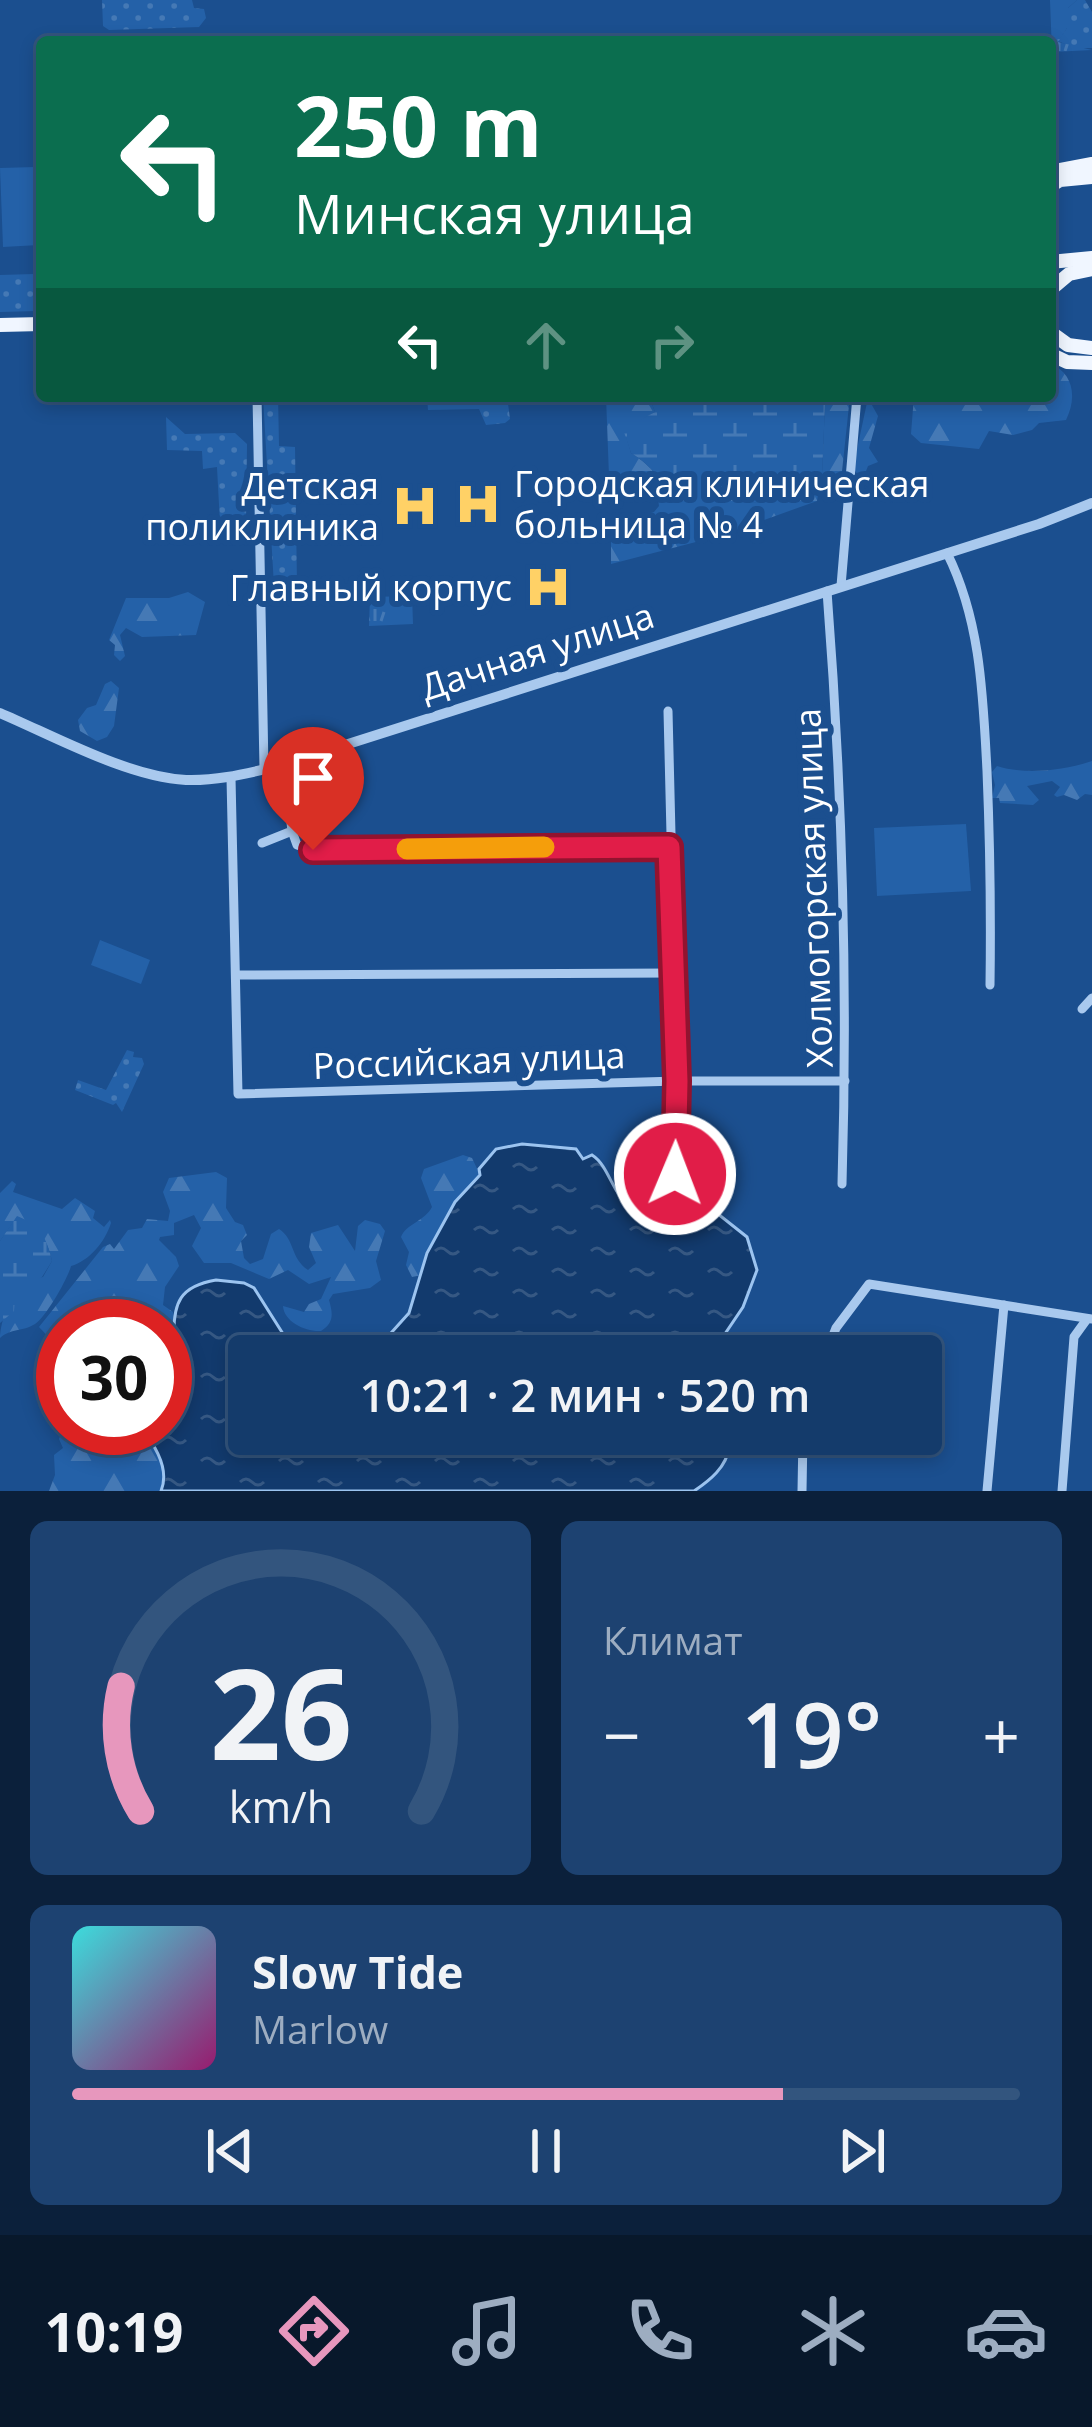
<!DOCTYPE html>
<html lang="ru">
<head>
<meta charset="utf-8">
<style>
  :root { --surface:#143b6b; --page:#1d4271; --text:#f1f3f6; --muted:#9dadc1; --line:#33557e; --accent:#e797bd }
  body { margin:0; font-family:"Open Sans",sans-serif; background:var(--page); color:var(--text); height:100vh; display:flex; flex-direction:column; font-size:45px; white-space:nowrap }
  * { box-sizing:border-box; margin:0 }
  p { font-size:39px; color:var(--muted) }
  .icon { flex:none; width:66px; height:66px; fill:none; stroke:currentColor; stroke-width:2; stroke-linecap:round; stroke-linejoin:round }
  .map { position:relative; height:1491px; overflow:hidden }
  .panel { display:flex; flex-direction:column; gap:30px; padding:30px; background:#0b203b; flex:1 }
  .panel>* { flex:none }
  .hud { position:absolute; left:36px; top:36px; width:1020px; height:366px; border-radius:12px; box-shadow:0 6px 18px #0003,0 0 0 3px var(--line); background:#0b6e4f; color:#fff; overflow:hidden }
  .speed { position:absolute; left:36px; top:1299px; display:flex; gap:24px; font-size:60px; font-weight:700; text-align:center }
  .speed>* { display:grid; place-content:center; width:156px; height:156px; border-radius:50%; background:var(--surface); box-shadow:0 6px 18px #0003,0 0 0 3px var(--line); line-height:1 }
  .speed .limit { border:18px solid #d22; background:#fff; color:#111 }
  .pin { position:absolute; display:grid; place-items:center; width:102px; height:102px; color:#fff; margin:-123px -51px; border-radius:50% 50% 50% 0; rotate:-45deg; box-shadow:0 0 12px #0007 }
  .pin .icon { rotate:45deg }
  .me { position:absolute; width:132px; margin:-66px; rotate:1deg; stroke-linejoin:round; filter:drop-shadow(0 0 9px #0008) }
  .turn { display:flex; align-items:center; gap:42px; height:252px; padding:0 60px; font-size:54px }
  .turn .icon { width:156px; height:156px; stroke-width:2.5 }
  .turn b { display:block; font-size:84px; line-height:102px }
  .lanes { display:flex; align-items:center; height:114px; padding:0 60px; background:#0003; justify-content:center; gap:60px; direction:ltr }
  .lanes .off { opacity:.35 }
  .big { font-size:90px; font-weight:600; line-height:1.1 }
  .panel .widget { flex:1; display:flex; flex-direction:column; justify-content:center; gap:18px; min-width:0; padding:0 42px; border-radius:18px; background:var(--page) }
  .panel .dial { align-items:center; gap:0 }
  .dial svg { height:312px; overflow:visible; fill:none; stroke:var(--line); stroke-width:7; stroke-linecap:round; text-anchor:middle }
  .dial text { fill:var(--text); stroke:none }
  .song { display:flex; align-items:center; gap:36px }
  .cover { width:144px; height:144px; border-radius:18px; background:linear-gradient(135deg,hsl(180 70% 55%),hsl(320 70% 35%)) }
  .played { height:12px; border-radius:6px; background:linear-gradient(90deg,var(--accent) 75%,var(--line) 75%) }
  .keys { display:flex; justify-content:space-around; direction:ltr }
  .heat { display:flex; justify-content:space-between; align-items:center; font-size:66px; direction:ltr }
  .panel .tiles { flex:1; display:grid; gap:30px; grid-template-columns:1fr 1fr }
  .widget:last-child { grid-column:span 2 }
  .trip { position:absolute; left:228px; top:1335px; width:714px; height:120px; border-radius:12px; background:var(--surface); box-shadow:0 6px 18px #0003,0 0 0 3px var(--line); font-weight:600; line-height:120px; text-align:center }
  .dock { display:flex; height:192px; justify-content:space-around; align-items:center; background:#08182b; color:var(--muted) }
  .dock .icon { width:84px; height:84px }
  .dock .selected { color:var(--accent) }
  .dock b { font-size:54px; color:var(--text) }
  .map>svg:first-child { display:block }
  .grass { fill:url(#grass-dots) }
  .forest { fill:url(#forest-firs) }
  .wetland { fill:url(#wetland-marsh) }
  .park { fill:url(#park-tufts) }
  .pitch { fill:#2461a8 }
  .water { fill:url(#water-ripples); stroke:#9cc4f0; stroke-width:3 }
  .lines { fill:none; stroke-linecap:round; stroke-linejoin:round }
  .minor { stroke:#a9c9ee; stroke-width:9 }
  .tertiary { stroke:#a9c9ee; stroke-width:10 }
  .primary { stroke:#f0f6ff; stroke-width:14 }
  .route-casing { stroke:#92132f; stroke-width:30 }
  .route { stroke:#e11d48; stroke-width:21 }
  .slow { stroke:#f59e0b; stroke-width:21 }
  .labels { text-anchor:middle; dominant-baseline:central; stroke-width:12; stroke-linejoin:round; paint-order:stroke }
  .poi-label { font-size:36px; fill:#fff; stroke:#1b4f8f; text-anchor:end }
  .street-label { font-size:36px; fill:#fff; stroke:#1b4f8f }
</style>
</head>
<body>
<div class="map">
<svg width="1092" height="1491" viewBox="0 0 1092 1491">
  <defs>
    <pattern id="grass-dots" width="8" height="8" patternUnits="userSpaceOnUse" patternTransform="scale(3)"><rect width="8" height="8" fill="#2461a8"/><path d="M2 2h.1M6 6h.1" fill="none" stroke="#4579b5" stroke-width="1.8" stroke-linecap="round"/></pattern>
    <pattern id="forest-firs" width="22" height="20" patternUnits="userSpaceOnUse" patternTransform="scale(3)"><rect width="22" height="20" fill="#2461a8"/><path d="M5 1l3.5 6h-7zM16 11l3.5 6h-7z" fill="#4579b5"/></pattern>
    <pattern id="wetland-marsh" width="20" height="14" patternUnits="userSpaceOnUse" patternTransform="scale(3)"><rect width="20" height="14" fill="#2461a8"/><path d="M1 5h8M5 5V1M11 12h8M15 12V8" fill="none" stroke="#4579b5"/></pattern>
    <pattern id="park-tufts" width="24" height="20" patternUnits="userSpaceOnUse" patternTransform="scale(3)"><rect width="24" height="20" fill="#2461a8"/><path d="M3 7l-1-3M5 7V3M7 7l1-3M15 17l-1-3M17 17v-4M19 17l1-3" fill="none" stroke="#4579b5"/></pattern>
    <pattern id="water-ripples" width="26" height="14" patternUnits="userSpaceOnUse" patternTransform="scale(3)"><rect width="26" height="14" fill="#123a6d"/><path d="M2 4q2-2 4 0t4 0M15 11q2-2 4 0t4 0" fill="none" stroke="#365883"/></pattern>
  </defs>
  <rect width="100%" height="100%" fill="#1b4f8f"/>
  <!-- grass -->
  <g class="grass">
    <polygon points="102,0 192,0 194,8 204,9 206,18 199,27 109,30 103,26"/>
    <polygon points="1077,0 1085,0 1092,12 1092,48 1074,48 1058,41 1067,28 1067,9"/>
    <polygon points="35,274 41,281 36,311 0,312 0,275"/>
    <polygon points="263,396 278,396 279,446 295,447 297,586 274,586"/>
    <polygon points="427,396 453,396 454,400 507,396 510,419 505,423 486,425 479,409 428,410"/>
    <polygon points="166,417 185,434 235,433 247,444 246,524 220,523 217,467 203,469 202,451 167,450"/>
    <polygon points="127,1050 134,1052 133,1057 142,1058 144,1064 122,1112 116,1103 113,1105 75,1090 78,1080 106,1090"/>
  </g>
  <!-- forest -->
  <g class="forest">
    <path d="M1050 363C1074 374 1077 397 1066 420L1039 423 1032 430 1013 435 989 431 979 449 921 443 911 434 914 396H1050Z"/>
    <path d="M606 396H649L655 412 624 430 631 453C653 466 665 488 688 497L714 488 745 503 801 499 822 476 825 404 821 396H850L840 490 819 488 817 501 719 536 611 564V518L654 512 659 506 657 490 648 483 614 487 609 476Z"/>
    <polygon points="868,398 878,416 869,448 878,462 868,466 864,476 858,475 853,468"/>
    <polygon points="188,592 205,602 196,635 142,637 126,628 120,635 125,656 120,661 114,655 115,645 109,640 126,598 169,598"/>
    <polygon points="111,681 119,688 114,726 107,737 97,741 80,731 78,720 87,708 96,705 105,684"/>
    <path d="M1092 761V795L1085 794 1077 800 1064 795 1057 797 1054 795 1060 787 1052 781 1027 786 1039 800 1033 805 1000 803 999 798H992L995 785 992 772 997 766C1024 775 1063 771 1092 761Z"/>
    <path d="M463 1155 472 1158 480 1175C453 1211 434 1228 422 1275L412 1277 406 1265 409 1252 401 1237C406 1224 425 1221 432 1207L421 1178 424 1169Z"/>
    <path d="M216 1172 227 1178 226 1208 235 1222 243 1225 247 1235 241 1241 244 1258 250 1264 263 1259 271 1234 279 1229C295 1239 290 1258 308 1270L316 1263 309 1247 311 1233 338 1225 355 1251 358 1226 365 1220 380 1224 385 1231 376 1261 381 1280 370 1288 333 1294 329 1300C333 1314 334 1323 321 1331 306 1332 284 1322 283 1306L304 1312 309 1304 321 1299 331 1277 309 1284 288 1270 269 1279 231 1263H204L192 1246 201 1228 194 1215 174 1223V1235L160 1237 159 1240 176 1257 179 1266 165 1287 163 1305 173 1312 174 1336 182 1343 165 1376V1326H63V1419L56 1425 48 1408 58 1397 47 1366 59 1348 39 1327 103 1247 110 1244 114 1249 128 1230 142 1228 147 1219 168 1221 170 1211 163 1192 169 1178Z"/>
    <path d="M12 1181 16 1184 13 1192 62 1209 75 1198 95 1211 93 1218 104 1227 110 1220 111 1223C105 1242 89 1261 71 1266 68 1278 46 1317 35 1324 22 1332 11 1328 0 1338 0 1327 7 1300 17 1291 22 1287 29 1285 33 1279L43 1277 52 1261C48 1241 37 1223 17 1217L0 1241V1193Z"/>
    <path d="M63 1428H141C155 1445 170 1469 161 1491H49L55 1475 54 1455 63 1448 59 1439Z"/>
  </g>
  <!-- wetland -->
  <g class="wetland">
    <path d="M649 396H821L825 404 822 476 801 499 745 503 714 488 688 498C665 488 653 466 631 453L623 429 655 412Z"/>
    <path d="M17 1216C40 1225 47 1238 52 1261L42 1277 15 1294 14 1311 0 1323V1241Z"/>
  </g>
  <!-- park -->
  <g class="park">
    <polygon points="1050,0 1077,0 1068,8 1067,28 1058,42 1092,50 1052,52"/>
    <polygon points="412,596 413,624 369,626 370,597"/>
  </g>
  <!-- pitch -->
  <g class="pitch">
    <polygon points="35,167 39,245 3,247 0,168"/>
    <polygon points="966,824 971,891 877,896 874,828"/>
    <polygon points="100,940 150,960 141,984 91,965"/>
  </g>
  <!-- water -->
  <g class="water">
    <path d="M522 1144 576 1149 583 1159 592 1155C608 1165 612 1191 627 1205L664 1200 683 1209 713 1210 747 1237 757 1270 743 1307 710 1356H361L382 1343 409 1313 427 1253 455 1202 480 1175 479 1169 496 1149Z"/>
    <path d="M216 1280 244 1283 254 1288 297 1356H249V1434H731L737 1438 735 1446 729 1447C727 1467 709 1481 694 1491H161C170 1469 155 1445 141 1428H165V1376L172 1364V1350L181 1349 180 1338 174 1336C173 1303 180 1286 216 1280Z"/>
  </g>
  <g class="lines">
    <!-- minor -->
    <g class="minor">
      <polyline points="257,396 264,769"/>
      <path d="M947 553C981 621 983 697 987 771 990 843 991 914 990 985"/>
      <polyline points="841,586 857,396"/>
      <path d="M827 591C842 786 848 988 842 1184"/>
      <polyline points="668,711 677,1081 675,1174"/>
      <polyline points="231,778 238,1094 677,1081 845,1081"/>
      <polyline points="292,831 297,845 313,850 669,847"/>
      <polyline points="262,843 292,831 284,764"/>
      <polyline points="237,975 674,973"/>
      <polyline points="1082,1009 1092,998"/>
      <polyline points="825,1356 836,1328 869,1284 1092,1319"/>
      <polyline points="802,1491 803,1434"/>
      <polyline points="987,1491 1004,1305"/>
      <polyline points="1062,1491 1074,1337 1087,1319"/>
    </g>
    <!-- tertiary -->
    <path class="tertiary" d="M0 713C54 736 128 777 186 780 219 781 248 773 279 766L1039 524 1092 503"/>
    <!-- primary -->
    <g class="primary">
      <polyline points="1050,172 1092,164"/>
      <polyline points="1050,186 1060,180 1092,177"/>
      <polyline points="1050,262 1092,258"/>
      <polyline points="1050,290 1069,274 1092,269"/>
      <polyline points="0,325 42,324"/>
      <polyline points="1050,332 1068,345 1092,348"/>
      <polyline points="1050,354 1067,362 1092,363"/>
    </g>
  </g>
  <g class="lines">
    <!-- route casing -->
    <g class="route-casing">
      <polyline id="route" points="313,850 669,847 677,1081 675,1174"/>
    </g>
    <!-- route -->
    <use href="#route" class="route"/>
    <!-- slow -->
    <polyline class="slow" points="407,849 544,847"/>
  </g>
  <!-- icons -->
  <defs>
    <g id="hospital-bare" transform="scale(3.6)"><path d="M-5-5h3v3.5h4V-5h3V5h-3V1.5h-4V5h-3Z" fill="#ffd166" stroke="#1b4f8f" stroke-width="2.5" paint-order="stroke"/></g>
  </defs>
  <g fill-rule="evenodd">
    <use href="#hospital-bare" x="478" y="504"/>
    <use href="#hospital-bare" x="415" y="506"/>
    <use href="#hospital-bare" x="548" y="587"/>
  </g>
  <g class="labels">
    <!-- poi labels -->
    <g class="poi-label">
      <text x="514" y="483" text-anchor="start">Городская клиническая<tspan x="514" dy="41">больница № 4</tspan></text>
      <text x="379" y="485">Детская<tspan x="379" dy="41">поликлиника</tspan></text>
      <text x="512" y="587">Главный корпус</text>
    </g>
    <!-- street labels -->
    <g class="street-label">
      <text transform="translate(537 651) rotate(-18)">Дачная улица</text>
      <text transform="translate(813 888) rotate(-92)">Холмогорская улица</text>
      <text transform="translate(469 1060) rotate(-2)">Российская улица</text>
    </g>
  </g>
</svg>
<div class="speed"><div class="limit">30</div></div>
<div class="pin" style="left:313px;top:850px;background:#d93025"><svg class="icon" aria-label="arrive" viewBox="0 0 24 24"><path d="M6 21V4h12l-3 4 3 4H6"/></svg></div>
<svg class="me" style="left:675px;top:1174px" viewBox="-20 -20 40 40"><circle r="17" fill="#e11d48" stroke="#fff" stroke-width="3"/><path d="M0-11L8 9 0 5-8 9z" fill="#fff"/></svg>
<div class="trip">10:21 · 2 мин · 520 m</div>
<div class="hud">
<div class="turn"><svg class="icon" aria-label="left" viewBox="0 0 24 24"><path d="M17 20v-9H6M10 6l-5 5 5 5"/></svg><div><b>250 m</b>Минская улица</div></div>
<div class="lanes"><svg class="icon" aria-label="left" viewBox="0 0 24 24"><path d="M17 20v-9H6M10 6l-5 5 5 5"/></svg><svg class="icon off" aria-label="ahead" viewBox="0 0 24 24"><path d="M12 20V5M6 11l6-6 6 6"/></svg><svg class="icon off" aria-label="right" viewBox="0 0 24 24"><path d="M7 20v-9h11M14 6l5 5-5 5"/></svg></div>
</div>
</div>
<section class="panel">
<div class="tiles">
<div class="widget dial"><svg viewBox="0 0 100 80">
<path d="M14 69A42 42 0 1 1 86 69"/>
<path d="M14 69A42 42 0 0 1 9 37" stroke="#e797bd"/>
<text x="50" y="56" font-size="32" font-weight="700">26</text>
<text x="50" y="72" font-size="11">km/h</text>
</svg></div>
<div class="widget"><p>Климат</p>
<div class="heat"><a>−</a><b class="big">19°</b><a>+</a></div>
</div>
<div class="widget">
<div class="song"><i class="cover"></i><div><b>Slow Tide</b><p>Marlow</p></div></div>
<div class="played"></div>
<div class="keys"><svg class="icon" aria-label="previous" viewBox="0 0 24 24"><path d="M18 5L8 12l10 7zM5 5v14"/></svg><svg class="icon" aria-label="pause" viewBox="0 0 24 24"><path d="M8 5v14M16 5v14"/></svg><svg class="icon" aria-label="next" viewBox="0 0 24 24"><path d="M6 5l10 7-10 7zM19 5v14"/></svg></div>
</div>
</div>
</section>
<nav class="dock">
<b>10:19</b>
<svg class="icon selected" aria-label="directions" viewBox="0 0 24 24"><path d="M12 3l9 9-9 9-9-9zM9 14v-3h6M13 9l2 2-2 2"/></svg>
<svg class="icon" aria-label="music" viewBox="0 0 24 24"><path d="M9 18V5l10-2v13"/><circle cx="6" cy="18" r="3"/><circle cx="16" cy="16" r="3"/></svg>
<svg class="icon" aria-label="phone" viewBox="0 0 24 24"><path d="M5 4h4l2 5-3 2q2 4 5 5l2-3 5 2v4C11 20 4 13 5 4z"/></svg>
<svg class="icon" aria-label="climate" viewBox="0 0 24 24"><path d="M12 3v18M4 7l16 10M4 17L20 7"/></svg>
<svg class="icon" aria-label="car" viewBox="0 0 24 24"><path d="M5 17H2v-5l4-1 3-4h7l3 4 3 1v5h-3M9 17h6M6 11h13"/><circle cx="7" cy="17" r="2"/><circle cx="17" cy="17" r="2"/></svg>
</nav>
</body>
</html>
